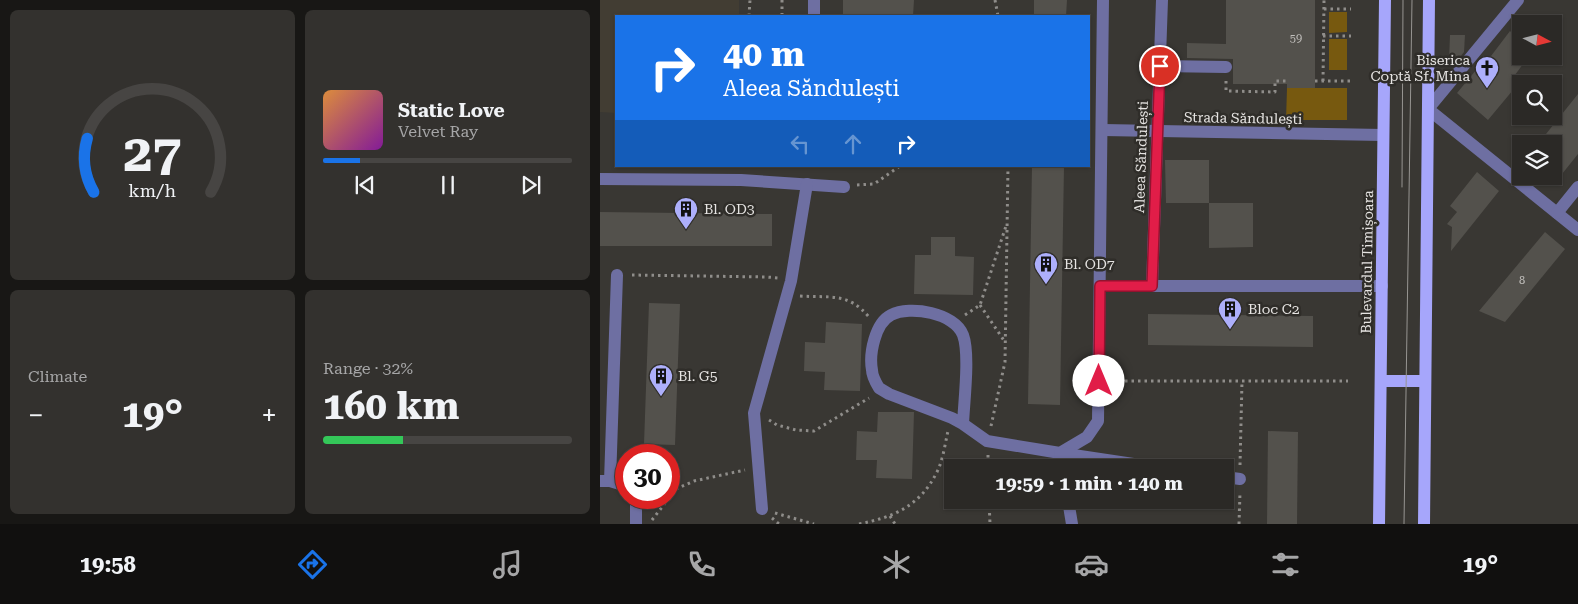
<!DOCTYPE html>
<html lang="en">
<head>
<meta charset="utf-8">
<style>
  :root { --surface:#2b2926; --page:#33312e; --text:#f1f3f6; --muted:#a6a6a7; --line:#474543; --accent:#1a73e8 }
  body { margin:0; font-family:"Roboto Serif",serif; background:var(--page); color:var(--text); height:100vh; display:flex; flex-direction:column; font-size:19px; white-space:nowrap }
  * { box-sizing:border-box; margin:0 }
  p { font-size:16px; color:var(--muted) }
  .icon { flex:none; width:28px; height:28px; fill:none; stroke:currentColor; stroke-width:2; stroke-linecap:round; stroke-linejoin:round }
  .map { position:relative; flex:1; overflow:hidden }
  .sheet { display:flex; flex-direction:column; gap:10px; padding:10px; background:#181715; width:600px }
  .sheet>* { flex:none }
  .guide { position:absolute; left:15px; top:15px; width:475px; height:152px; border-radius:0px; box-shadow:0 1px 4px #0004,0 0 0 1px var(--line); background:#1a73e8; color:#fff; overflow:hidden }
  .needle { width:32px; rotate:97deg }
  .controls { position:absolute; left:912px; top:15px; display:grid; gap:10px }
  .controls a { display:grid; place-items:center; width:50px; height:50px; border-radius:0px; background:var(--surface); box-shadow:0 1px 4px #0004,0 0 0 1px var(--line); font-size:25px }
  .speed { position:absolute; left:15px; top:444px; display:flex; gap:10px; font-size:25px; font-weight:700; text-align:center }
  .speed>* { display:grid; place-content:center; width:65px; height:65px; border-radius:50%; background:var(--surface); box-shadow:0 1px 4px #0004,0 0 0 1px var(--line); line-height:1 }
  .speed .limit { border:8px solid #d22; background:#fff; color:#111 }
  .pin { position:absolute; display:grid; place-items:center; width:42px; height:42px; color:#fff; margin:-21px; border:2px solid #fff; border-radius:50%; box-shadow:0 1px 5px #0007 }
  .me { position:absolute; width:55px; margin:-28px; rotate:0deg; stroke-linejoin:round; filter:drop-shadow(0 0 4px #0008) }
  .turn { display:flex; align-items:center; gap:18px; height:105px; padding:0 25px; font-size:22px }
  .turn .icon { width:65px; height:65px; stroke-width:2.5 }
  .turn b { display:block; font-size:35px; line-height:42px }
  .lanes { display:flex; align-items:center; height:48px; padding:0 25px; background:#0003; justify-content:center; gap:25px; direction:ltr }
  .lanes .off { opacity:.35 }
  .big { font-size:38px; font-weight:700; line-height:1.1 }
  .sheet .tile { flex:1; display:flex; flex-direction:column; justify-content:center; gap:8px; min-width:0; padding:0 18px; border-radius:8px; background:var(--page) }
  .sheet .dial { align-items:center; gap:0 }
  .dial svg { height:130px; overflow:visible; fill:none; stroke:var(--line); stroke-width:7; stroke-linecap:round; text-anchor:middle }
  .dial text { fill:var(--text); stroke:none }
  .song { display:flex; align-items:center; gap:15px }
  .cover { width:60px; height:60px; border-radius:8px; background:linear-gradient(135deg,hsl(30 70% 55%),hsl(290 70% 35%)) }
  .played { height:5px; border-radius:2px; background:linear-gradient(90deg,var(--accent) 15%,var(--line) 15%) }
  .keys { display:flex; justify-content:space-around; direction:ltr }
  .heat { display:flex; justify-content:space-between; align-items:center; font-size:28px; direction:ltr }
  .charge { height:8px; border-radius:4px; background:linear-gradient(90deg,#34c759 32%,var(--line) 0) }
  .sheet .tiles { flex:1; display:grid; gap:10px; grid-template-columns:repeat(2,1fr) }
  .trip { position:absolute; left:344px; top:459px; width:290px; height:50px; border-radius:0px; background:var(--surface); box-shadow:0 1px 4px #0004,0 0 0 1px var(--line); font-weight:700; line-height:50px; text-align:center }
  .menu { display:flex; height:80px; justify-content:space-around; align-items:center; background:#11100f; color:var(--muted) }
  .menu .icon { width:35px; height:35px }
  .menu .on { color:var(--accent) }
  .menu b { font-size:22px; color:var(--text) }
  main { display:flex; flex:1; min-height:0 }
  .map>svg:first-child { display:block }
  .built { fill:#423d33 }
  .green { fill:#77590f }
  .building { fill:#53514c }
  .lines { fill:none; stroke-linecap:round; stroke-linejoin:round }
  .path { stroke:#8f8d8a; stroke-width:3; stroke-dasharray:2.5 4; stroke-linecap:butt }
  .minor { stroke:#6e6fa2; stroke-width:12 }
  .major { stroke:#a6a6fb; stroke-width:12 }
  .tram { stroke:#979592; stroke-width:1 }
  .route-casing { stroke:#92132f; stroke-width:12 }
  .route { stroke:#e11d48; stroke-width:9 }
  .labels { text-anchor:middle; dominant-baseline:central; stroke-width:5; stroke-linejoin:round; paint-order:stroke }
  .number-label { font-size:11px; fill:#c1bfbc }
  .poi-label { font-size:14px; fill:#e6e4e2; stroke:#2f2d29; text-anchor:start }
  .street-label { font-size:14px; fill:#e6e4e2; stroke:#2f2d29 }
</style>
</head>
<body>
<main>
<section class="sheet">
<div class="tiles">
<div class="tile dial"><svg viewBox="0 0 100 80">
<path d="M14 69A42 42 0 1 1 86 69"/>
<path d="M14 69A42 42 0 0 1 10 36" stroke="#1a73e8"/>
<text x="50" y="56" font-size="32" font-weight="700">27</text>
<text x="50" y="72" font-size="11">km/h</text>
</svg></div>
<div class="tile">
<div class="song"><i class="cover"></i><div><b>Static Love</b><p>Velvet Ray</p></div></div>
<div class="played"></div>
<div class="keys"><svg class="icon" aria-label="previous" viewBox="0 0 24 24"><path d="M18 5L8 12l10 7zM5 5v14"/></svg><svg class="icon" aria-label="pause" viewBox="0 0 24 24"><path d="M8 5v14M16 5v14"/></svg><svg class="icon" aria-label="next" viewBox="0 0 24 24"><path d="M6 5l10 7-10 7zM19 5v14"/></svg></div>
</div>
<div class="tile"><p>Climate</p>
<div class="heat"><a>−</a><b class="big">19°</b><a>+</a></div>
</div>
<div class="tile"><p>Range · 32%</p><b class="big">160 km</b><div class="charge"></div></div>
</div>
</section>
<div class="map">
<svg width="978" height="524" viewBox="0 0 978 524">
  <rect width="100%" height="100%" fill="#393733"/>
  <!-- built -->
  <polygon class="built" points="0,0 139,0 139,16 16,16 16,113 0,112"/>
  <!-- green -->
  <g class="green">
    <polygon points="729,12 747,12 747,32 729,33"/>
    <rect x="729" y="39" width="18" height="31"/>
    <polygon points="687,88 747,88 747,120 686,120"/>
  </g>
  <!-- building -->
  <g class="building">
    <polygon points="243,0 314,0 313,16 243,16"/>
    <polygon points="434,0 467,0 466,16 434,16"/>
    <polygon points="626,0 715,0 715,88 687,88 687,84 633,84 633,59 587,58 587,43 626,44"/>
    <polygon points="921,24 921,56 929,56 912,79 918,84 888,120 857,93 886,58 888,60 910,31 913,34"/>
    <polygon points="850,35 865,35 864,52 857,61 849,61"/>
    <polygon points="978,94 978,154 954,184 954,144 938,144"/>
    <polygon points="565,160 609,160 609,203 566,203"/>
    <polygon points="432,166 464,166 460,405 428,404"/>
    <polygon points="877,172 899,191 851,251 852,227 847,224 857,212 850,206"/>
    <polygon points="609,203 653,203 653,247 609,248"/>
    <polygon points="0,212 172,214 172,246 0,246"/>
    <polygon points="945,232 965,249 905,322 879,311"/>
    <polygon points="331,237 355,237 355,256 374,257 373,295 314,294 315,255 331,255"/>
    <polygon points="49,303 80,304 75,445 44,444"/>
    <polygon points="548,314 713,316 713,347 548,345"/>
    <polygon points="226,322 262,324 260,391 224,390 225,372 204,371 205,342 225,343"/>
    <polygon points="278,412 314,412 312,479 276,478 277,460 256,460 257,431 277,432"/>
    <polygon points="668,431 698,432 697,524 667,524"/>
  </g>
  <g class="lines">
    <!-- path -->
    <g class="path">
      <polyline points="182,0 182,16"/>
      <polyline points="395,0 398,16"/>
      <polyline points="724,9 751,9"/>
      <polyline points="149,16 150,0"/>
      <polyline points="723,36 751,36"/>
      <polyline points="626,81 626,91 675,92 675,81 687,81"/>
      <polyline points="715,81 751,81"/>
      <polyline points="723,81 724,0"/>
      <polyline points="257,185 274,184 300,166"/>
      <polyline points="32,275 167,277 178,278"/>
      <path d="M200 296C230 298 248 292 269 317"/>
      <polyline points="380,305 405,342"/>
      <polyline points="365,315 380,305 406,226"/>
      <polyline points="512,381 748,381"/>
      <polyline points="169,420 177,425 196,430 214,431 269,398"/>
      <polyline points="391,426 405,362 408,166"/>
      <polyline points="388,455 388,468"/>
      <polyline points="640,465 642,381"/>
      <polyline points="389,500 390,524"/>
      <polyline points="175,513 214,524"/>
      <polyline points="290,516 295,524"/>
      <polyline points="172,518 179,524"/>
      <polyline points="52,520 76,489 94,481 145,470"/>
      <path d="M259 524C294 517 320 506 337 472 343 460 345 444 348 431"/>
      <polyline points="639,524 640,492"/>
    </g>
    <!-- minor -->
    <g class="minor">
      <polyline points="918,0 828,109 978,230"/>
      <polyline points="214,16 214,0"/>
      <polyline points="560,66 626,67"/>
      <polyline points="503,130 783,135"/>
      <polyline points="0,179 141,180 244,187"/>
      <polyline points="957,213 978,187"/>
      <polyline points="500,286 782,286"/>
      <polyline points="552,286 562,0"/>
      <path d="M363 424C364 401 370 354 363 335 355 313 310 305 291 315 275 323 269 354 272 370 272 376 276 383 279 388L289 394 352 418 363 424 387 441 460 453 487 437 498 421 503 0"/>
      <polyline points="463,468 460,453 560,468"/>
      <polyline points="625,477 640,479"/>
      <polyline points="0,481 10,481 26,486"/>
      <polyline points="10,481 17,275"/>
      <polyline points="35,498 36,501 36,524"/>
      <polyline points="468,500 472,524"/>
      <polyline points="162,509 154,413 191,281 207,184"/>
    </g>
    <!-- major -->
    <g class="major">
      <polyline points="781,381 825,381"/>
      <polyline points="779,524 785,0"/>
      <polyline points="824,524 829,0"/>
    </g>
    <!-- tram -->
    <g class="tram">
      <polyline points="802,187 803,0"/>
      <polyline points="804,524 812,0"/>
    </g>
  </g>
  <g class="lines">
    <!-- route casing -->
    <g class="route-casing">
      <polyline id="route" points="499,381 500,286 552,286 560,66"/>
    </g>
    <!-- route -->
    <use href="#route" class="route"/>
  </g>
  <!-- icons -->
  <defs>
    <g id="church-pin" transform="scale(1.25)"><path d="M0 17L-7.5 6A9.5 9.5 0 1 1 7.5 6Z" fill="#adaffb" stroke="#2f2d29"/><path d="M-1.2-6h2.4v3.5h3.3v2.4h-3.3V6h-2.4V-.1h-3.3v-2.4h3.3Z" fill="#111"/></g>
    <g id="building-pin" transform="scale(1.25)"><path d="M0 17L-7.5 6A9.5 9.5 0 1 1 7.5 6Z" fill="#adaffb" stroke="#2f2d29"/><path d="M-4-6H4V6H1V3H-1V6H-4ZM-2.5-4.3h1.7v1.8h-1.7ZM.8-4.3h1.7v1.8H.8ZM-2.5-1h1.7V.8h-1.7ZM.8-1h1.7V.8H.8Z" fill="#111"/></g>
  </defs>
  <g fill-rule="evenodd">
    <use href="#church-pin" x="887" y="68"/>
    <use href="#building-pin" x="86" y="209"/>
    <use href="#building-pin" x="446" y="264"/>
    <use href="#building-pin" x="630" y="309"/>
    <use href="#building-pin" x="61" y="376"/>
  </g>
  <g class="labels">
    <!-- number labels -->
    <g class="number-label">
      <text x="696" y="38">59</text>
      <text x="922" y="280">8</text>
    </g>
    <!-- poi labels -->
    <g class="poi-label">
      <text x="870" y="60" text-anchor="end">Biserica<tspan x="870" dy="16">Coptă Sf. Mina</tspan></text>
      <text x="104" y="209">Bl. OD3</text>
      <text x="464" y="264">Bl. OD7</text>
      <text x="648" y="309">Bloc C2</text>
      <text x="78" y="376">Bl. G5</text>
    </g>
    <!-- street labels -->
    <g class="street-label">
      <text transform="translate(643 118) rotate(1)">Strada Săndulești</text>
      <text transform="translate(541 157) rotate(-88)">Aleea Săndulești</text>
      <text transform="translate(767 262) rotate(-89)">Bulevardul Timișoara</text>
    </g>
  </g>
</svg>
<div class="controls">
<a><svg class="needle" viewBox="-14 -14 28 28"><path d="M0-13l5 13h-10z" fill="#e53935"/><path d="M0 13l5-13h-10z" fill="#a6a6a7"/></svg></a>
<a><svg class="icon" aria-label="search" viewBox="0 0 24 24"><circle cx="10" cy="10" r="6"/><path d="M15 15l6 6"/></svg></a>
<a><svg class="icon" aria-label="layers" viewBox="0 0 24 24"><path d="M12 4l9 5-9 5-9-5zM3 14l9 5 9-5"/></svg></a>
</div>
<div class="speed"><div class="limit">30</div></div>
<div class="pin" style="left:560px;top:66px;background:#d93025"><svg class="icon" aria-label="arrive" viewBox="0 0 24 24"><path d="M6 21V4h12l-3 4 3 4H6"/></svg></div>
<svg class="me" style="left:499px;top:381px" viewBox="-20 -20 40 40"><circle r="19" fill="#fff"/><path d="M0-13L10 11 0 6-10 11z" fill="#e11d48"/></svg>
<div class="trip">19:59 · 1 min · 140 m</div>
<div class="guide">
<div class="turn"><svg class="icon" aria-label="right" viewBox="0 0 24 24"><path d="M7 20v-9h11M14 6l5 5-5 5"/></svg><div><b>40 m</b>Aleea Săndulești</div></div>
<div class="lanes"><svg class="icon off" aria-label="left" viewBox="0 0 24 24"><path d="M17 20v-9H6M10 6l-5 5 5 5"/></svg><svg class="icon off" aria-label="ahead" viewBox="0 0 24 24"><path d="M12 20V5M6 11l6-6 6 6"/></svg><svg class="icon" aria-label="right" viewBox="0 0 24 24"><path d="M7 20v-9h11M14 6l5 5-5 5"/></svg></div>
</div>
</div>
</main>
<nav class="menu">
<b>19:58</b>
<svg class="icon on" aria-label="directions" viewBox="0 0 24 24"><path d="M12 3l9 9-9 9-9-9zM9 14v-3h6M13 9l2 2-2 2"/></svg>
<svg class="icon" aria-label="music" viewBox="0 0 24 24"><path d="M9 18V5l10-2v13"/><circle cx="6" cy="18" r="3"/><circle cx="16" cy="16" r="3"/></svg>
<svg class="icon" aria-label="phone" viewBox="0 0 24 24"><path d="M5 4h4l2 5-3 2q2 4 5 5l2-3 5 2v4C11 20 4 13 5 4z"/></svg>
<svg class="icon" aria-label="climate" viewBox="0 0 24 24"><path d="M12 3v18M4 7l16 10M4 17L20 7"/></svg>
<svg class="icon" aria-label="car" viewBox="0 0 24 24"><path d="M5 17H2v-5l4-1 3-4h7l3 4 3 1v5h-3M9 17h6M6 11h13"/><circle cx="7" cy="17" r="2"/><circle cx="17" cy="17" r="2"/></svg>
<svg class="icon" aria-label="filters" viewBox="0 0 24 24"><path d="M4 7h16M4 17h16"/><circle cx="9" cy="7" r="2"/><circle cx="15" cy="17" r="2"/></svg>
<b>19°</b>
</nav>
</body>
</html>
